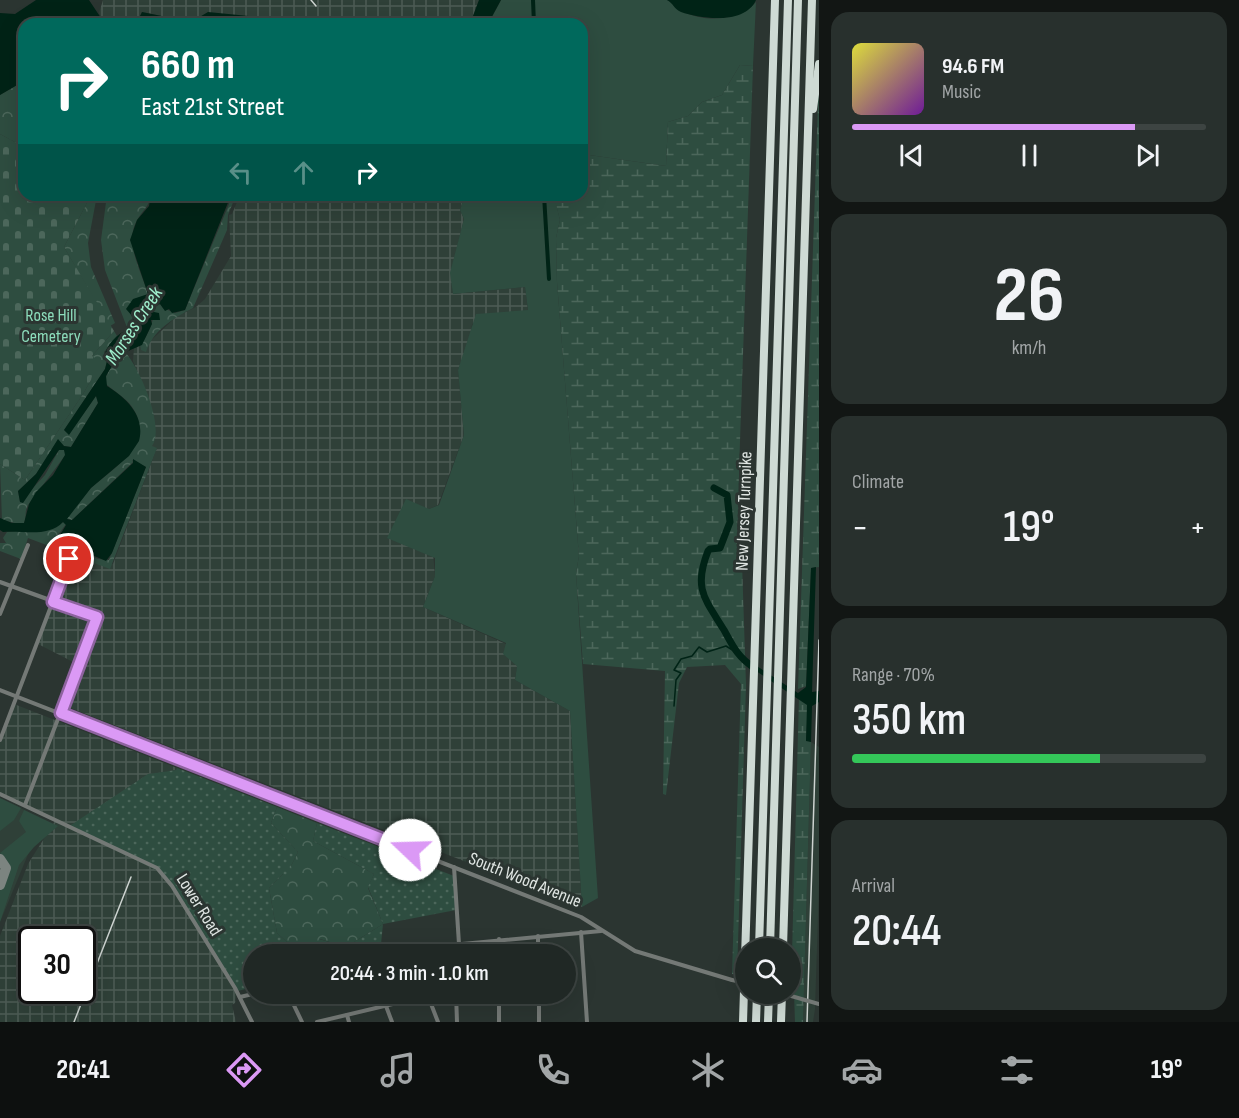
<!DOCTYPE html>
<html lang="en">
<head>
<meta charset="utf-8">
<style>
  :root { --surface:#202825; --page:#28302d; --text:#f1f3f6; --muted:#a2a6a7; --line:#3d4442; --accent:#db99f5 }
  body { margin:0; font-family:"Sofia Sans Condensed",sans-serif; background:var(--page); color:var(--text); height:100vh; display:flex; flex-direction:column; font-size:22px; white-space:nowrap }
  * { box-sizing:border-box; margin:0 }
  p { font-size:20px; color:var(--muted) }
  .icon { flex:none; width:33px; height:33px; fill:none; stroke:currentColor; stroke-width:2; stroke-linecap:round; stroke-linejoin:round }
  .map { position:relative; flex:1; overflow:hidden }
  .drawer { display:flex; flex-direction:column; gap:12px; padding:12px; background:#121614; width:420px }
  .drawer>* { flex:none }
  .top-card { position:absolute; left:18px; top:18px; width:570px; height:183px; border-radius:18px; box-shadow:0 6px 24px #0002,0 0 0 2px var(--line); background:#00695c; color:#fff; overflow:hidden }
  .tools { position:absolute; left:735px; top:938px; display:grid; gap:12px }
  .tools a { display:grid; place-items:center; width:66px; height:66px; border-radius:50%; background:var(--surface); box-shadow:0 6px 24px #0002,0 0 0 2px var(--line); font-size:30px }
  .speed { position:absolute; left:18px; top:926px; display:flex; gap:12px; font-size:30px; font-weight:700; text-align:center }
  .speed>* { display:grid; place-content:center; width:78px; height:78px; border-radius:50%; background:var(--surface); box-shadow:0 6px 24px #0002,0 0 0 2px var(--line); line-height:1 }
  .speed .limit { border:3px solid #111; border-radius:9px; background:#fff; color:#111 }
  .pin { position:absolute; display:grid; place-items:center; width:51px; height:51px; color:#fff; margin:-26px; border:3px solid #fff; border-radius:50%; box-shadow:0 2px 6px #0007 }
  .me { position:absolute; width:66px; margin:-33px; rotate:291deg; stroke-linejoin:round; filter:drop-shadow(0 0 4px #0008) }
  .turn { display:flex; align-items:center; gap:21px; height:126px; padding:0 24px; font-size:27px }
  .turn .icon { width:78px; height:78px; stroke-width:2.5 }
  .turn b { display:block; font-size:42px; line-height:51px }
  .lanes { display:flex; align-items:center; height:57px; padding:0 24px; background:#0003; justify-content:center; gap:30px; direction:ltr }
  .lanes .off { opacity:.35 }
  .big { font-size:45px; font-weight:600; line-height:1.1 }
  .drawer .tile { flex:1; display:flex; flex-direction:column; justify-content:center; gap:9px; min-width:0; padding:0 21px; border-radius:18px; background:var(--page) }
  .drawer .dial { align-items:center; gap:0 }
  .dial b { font-size:78px; line-height:1 }
  .song { display:flex; align-items:center; gap:18px }
  .cover { width:72px; height:72px; border-radius:9px; background:linear-gradient(135deg,hsl(60 70% 55%),hsl(280 70% 35%)) }
  .played { height:6px; border-radius:3px; background:linear-gradient(90deg,var(--accent) 80%,var(--line) 80%) }
  .keys { display:flex; justify-content:space-around; direction:ltr }
  .heat { display:flex; justify-content:space-between; align-items:center; font-size:33px; direction:ltr }
  .charge { height:9px; border-radius:4px; background:linear-gradient(90deg,#34c759 70%,var(--line) 0) }
  .trip { position:absolute; left:243px; top:944px; width:333px; height:60px; border-radius:30px; background:var(--surface); box-shadow:0 6px 24px #0002,0 0 0 2px var(--line); font-weight:600; line-height:60px; text-align:center }
  .dock { display:flex; height:96px; justify-content:space-around; align-items:center; background:#0d100f; color:var(--muted) }
  .dock .icon { width:42px; height:42px }
  .dock .selected { color:var(--accent) }
  .dock b { font-size:27px; color:var(--text) }
  main { display:flex; flex:1; min-height:0 }
  .map>svg:first-child { display:block }
  .built { fill:#2f4038 }
  .industrial { fill:url(#industrial-grid); fill-rule:evenodd }
  .grass { fill:#2e4d40 }
  .forest { fill:url(#forest-crowns) }
  .wetland { fill:url(#wetland-marsh) }
  .cemetery { fill:url(#cemetery-stones) }
  .park { fill:url(#park-dots) }
  .water { fill:#002316 }
  .lines { fill:none; stroke-linecap:round; stroke-linejoin:round }
  .stream { stroke:#002316; stroke-width:1.5 }
  .canal { stroke:#002316; stroke-width:4 }
  .river { stroke:#002316; stroke-width:7 }
  .taxiway { stroke:#7c8480; stroke-width:10 }
  .street { stroke:#747976; stroke-width:4 }
  .highway { stroke:#cedad4; stroke-width:8 }
  .rail { stroke:#cdd3d0; stroke-width:1.5 }
  .street-bridge { stroke:#747976; stroke-width:4 }
  .route-casing { stroke:#8e639f; stroke-width:15 }
  .route { stroke:#db99f5; stroke-width:10 }
  .labels { text-anchor:middle; dominant-baseline:central; stroke-width:6; stroke-linejoin:round; paint-order:stroke }
  .park-label { font-size:18px; fill:#8cdcbb; stroke:#2b3531 }
  .street-label { font-size:18px; fill:#e0e6e3; stroke:#2b3531 }
  .water-label { font-size:20px; font-style:italic; fill:#9fefcd; stroke:#2b3531 }
</style>
</head>
<body>
<main>
<div class="map">
<svg width="819" height="1022" viewBox="0 0 819 1022">
  <defs>
    <pattern id="industrial-grid" width="8" height="8" patternUnits="userSpaceOnUse" patternTransform="scale(1.5)"><rect width="8" height="8" fill="#2f4038"/><path d="M0 4h8M4 0v8" fill="none" stroke="#4d5c55"/></pattern>
    <pattern id="forest-crowns" width="20" height="18" patternUnits="userSpaceOnUse" patternTransform="scale(1.5)"><rect width="20" height="18" fill="#2e4d40"/><path d="M2 6a3 3 0 1 1 6 0M12 15a3 3 0 1 1 6 0" fill="none" stroke="#4c675b"/></pattern>
    <pattern id="wetland-marsh" width="20" height="14" patternUnits="userSpaceOnUse" patternTransform="scale(1.5)"><rect width="20" height="14" fill="#2e4d40"/><path d="M1 5h8M5 5V1M11 12h8M15 12V8" fill="none" stroke="#4c675b"/></pattern>
    <pattern id="cemetery-stones" width="16" height="16" patternUnits="userSpaceOnUse" patternTransform="scale(1.5)"><rect width="16" height="16" fill="#2e4d40"/><path d="M2 7V4a2 2 0 0 1 4 0v3zM10 15v-3a2 2 0 0 1 4 0v3z" fill="#4c675b"/></pattern>
    <pattern id="park-dots" width="8" height="8" patternUnits="userSpaceOnUse" patternTransform="scale(1.5)"><rect width="8" height="8" fill="#2e4d40"/><path d="M2 2h.1M6 6h.1" fill="none" stroke="#4c675b" stroke-width="1.8" stroke-linecap="round"/></pattern>
  </defs>
  <rect width="100%" height="100%" fill="#2b3531"/>
  <!-- built -->
  <g class="built">
    <polygon points="811,742 819,747 819,885 815,1009 813,1022 803,1022"/>
    <polygon points="0,798 39,817 29,852 0,922"/>
  </g>
  <!-- industrial -->
  <g class="industrial">
    <polygon points="103,0 479,0 470,24 347,24 328,18 310,19 298,24 276,24 269,18 191,22 142,12 136,24 105,24 99,13"/>
    <polygon points="240,195 428,195 430,198 432,195 465,195 460,210 464,219 451,273 453,294 525,287 528,311 472,324 470,339 458,370 464,435 438,505 429,509 435,576 423,607 506,644 517,666 515,680 570,711 582,907 63,705 79,665 38,644 72,554 113,564 157,448 152,447 148,397 133,361 134,348 140,345 141,350 176,317 196,307 205,299 231,256 229,215 232,214"/>
    <path d="M14 704 177 768 176 770 148 774 164 874 237 992 235 1003 232 1005 236 1022H0V936L28 864 55 821 0 794V739ZM32 939H82V990H32Z"/>
  </g>
  <!-- grass -->
  <g class="grass">
    <path d="M501 0H667C674 4 678 9 686 13 706 22 741 21 756 2L753 66 740 65 722 95 702 102 688 116 668 122 666 166 582 154V24H488Z"/>
    <polygon points="465,195 554,195 560,220 556,238 557,282 579,556 576,573 598,898 582,907 570,711 515,680 517,666 503,654 506,643 423,607 435,576 435,558 387,538 406,499 429,509 439,505 464,435 458,370 476,314 528,310 525,287 453,294 450,273 464,219 460,210"/>
    <polygon points="0,798 21,808 14,820 0,831"/>
    <polygon points="24,810 58,826 34,847 19,865 0,922 0,891 8,868 0,853 26,832 19,821"/>
  </g>
  <!-- forest -->
  <g class="forest">
    <polygon points="24,81 24,147 0,134 0,95"/>
    <polygon points="91,195 97,195 88,243 91,267 115,323 110,326 64,247"/>
    <path d="M107 195H151C149 207 143 210 137 220 124 242 141 271 148 294L133 317 131 328 128 330 105 270 101 240Z"/>
    <path d="M236 195 228 215 227 230 193 308C174 318 153 330 146 352L141 350 140 345C147 337 156 319 153 307L160 304 163 308 175 313 185 310 229 204V196Z"/>
    <path d="M114 331 117 336 104 352 107 361 105 369 64 430 69 434 96 396 98 403 71 447 64 446 58 440 36 474 18 491 20 502 45 475 59 450H64L66 454C53 472 40 488 28 505 24 511 27 517 24 523L19 524 2 520 0 464 25 480 83 394 91 380 92 356Z"/>
    <path d="M126 353C141 371 165 428 152 446L157 448 110 569 28 538 21 559 0 551V543H6L3 538 7 532C30 528 40 536 63 522L66 524 55 539 98 559 109 560 146 467 132 460 133 462 72 520 66 519C73 511 86 493 92 487 117 466 159 439 129 403 123 396 112 390 105 383 106 368 118 363 126 353Z"/>
    <polygon points="277,807 317,823 313,841 374,874 368,888 383,924 346,947 320,939 315,954 297,954 298,952 277,933 269,888 291,866 298,852 271,823"/>
  </g>
  <!-- wetland -->
  <g class="wetland">
    <polygon points="740,65 753,66 739,470 746,685 737,975 732,974 741,684 725,665 687,667 679,683 666,795 663,794 665,671 583,664 576,573 579,556 557,282 556,238 560,220 554,197 554,195 582,195 582,154 666,166 668,122 688,116 702,102 722,95"/>
    <polygon points="819,73 819,567 811,568 806,686 798,689"/>
    <polygon points="799,697 808,705 806,740 811,742 803,1022 795,1022 794,993 791,991"/>
  </g>
  <!-- cemetery -->
  <polygon class="cemetery" points="0,134 24,147 24,195 91,195 64,247 114,331 92,356 96,359 91,380 83,394 25,480 0,464"/>
  <!-- park -->
  <g class="park">
    <polygon points="177,768 277,807 271,823 298,852 291,866 293,877 283,874 269,888 277,933 298,952 254,954 253,987 238,991 164,874 68,827 148,774 176,770"/>
    <polygon points="317,823 454,876 456,910 383,924 380,954 315,954 319,939 346,947 383,924 368,887 374,874 313,841"/>
  </g>
  <!-- water -->
  <g class="water">
    <polygon points="36,0 89,0 105,24 24,24 24,81 0,95 0,13 15,14"/>
    <polygon points="479,0 501,0 488,24 470,24"/>
    <path d="M667 0H756C745 25 701 19 681 12 674 9 673 3 667 0Z"/>
    <polygon points="142,12 191,22 208,12 269,18 276,24 136,24"/>
    <path d="M151 195H231L185 310 172 313 169 309 165 311 160 304 153 307 154 312 159 313 160 320H151L152 324 142 345 128 351 113 364 106 376 107 386C124 397 146 414 139 441L129 456 91 488 67 519 72 520 133 463V459L146 467 112 553 106 561 55 539 54 537 60 535 66 525 63 522C48 538 23 530 3 532L0 530V518L12 523H24L29 504 36 492 53 475 65 455 64 450H59L23 503 20 502 18 491 36 474 58 439 64 446 71 447 98 403 96 396 69 435 64 430 105 369 107 361 103 359C107 344 116 334 131 328L133 317 126 309 133 299 148 294 130 240 137 220 149 206Z"/>
    <polygon points="816,567 812,692 819,691 819,702 812,706 811,742 806,741 807,705 747,665 746,659 798,693 806,687 811,568"/>
  </g>
  <g class="lines">
    <!-- stream -->
    <polyline class="stream" points="674,706 676,680 681,673 674,670 681,659 692,656 699,647 707,652 726,646 734,651"/>
    <!-- canal -->
    <g class="canal">
      <polyline points="533,0 534,24"/>
      <polyline points="544,195 549,279"/>
    </g>
    <!-- river -->
    <path class="river" d="M714 488 727 495 730 522 720 548 710 549 708 551C693 589 705 599 724 630 733 646 737 656 753 667"/>
    <!-- taxiway -->
    <polyline class="taxiway" points="0,859 6,868 0,885"/>
    <!-- street -->
    <g class="street">
      <polyline points="0,582 97,617 25,805"/>
      <polyline points="0,614 28,545"/>
      <polyline points="0,690 581,917 635,951 732,980"/>
      <polyline points="0,740 69,559"/>
      <polyline points="0,794 157,868 172,886 235,988 252,1022"/>
      <polyline points="454,867 459,944"/>
      <polyline points="581,932 587,1022"/>
      <polyline points="538,936 538,954"/>
      <polyline points="499,939 499,954"/>
      <polyline points="454,946 454,954"/>
      <polyline points="417,954 462,944 601,931"/>
      <polyline points="288,993 302,1022"/>
      <polyline points="456,993 457,1022"/>
      <polyline points="499,993 499,1022"/>
      <polyline points="539,993 539,1022"/>
      <polyline points="428,996 438,1022"/>
      <polyline points="240,997 257,993"/>
      <polyline points="386,1006 392,1022"/>
      <polyline points="347,1015 349,1022"/>
      <polyline points="317,1022 439,993"/>
    </g>
    <!-- highway -->
    <g class="highway">
      <polyline points="813,109 819,64"/>
      <polyline points="759,948 788,0"/>
      <polyline points="770,948 798,0"/>
      <polyline points="783,948 812,0"/>
      <polyline points="743,1022 775,0"/>
      <polyline points="756,1022 757,993"/>
      <polyline points="768,1022 769,993"/>
      <polyline points="781,1022 782,993"/>
    </g>
    <!-- rail -->
    <g class="rail">
      <polyline points="311,0 316,6"/>
      <polyline points="74,1022 131,877"/>
      <polyline points="807,1022 819,640"/>
    </g>
    <!-- street-bridge -->
    <g class="street-bridge">
      <polyline points="732,980 746,983"/>
      <polyline points="781,993 819,1004"/>
    </g>
  </g>
  <g class="lines">
    <!-- route casing -->
    <g class="route-casing">
      <polyline id="route" points="69,559 53,602 97,617 61,713 410,850"/>
    </g>
    <!-- route -->
    <use href="#route" class="route"/>
  </g>
  <g class="labels">
    <!-- park labels -->
    <g class="park-label">
      <text x="51" y="315">Rose Hill<tspan x="51" dy="21">Cemetery</tspan></text>
    </g>
    <!-- street labels -->
    <g class="street-label">
      <text transform="translate(744 511) rotate(-88)">New Jersey Turnpike</text>
      <text transform="translate(525 880) rotate(22)">South Wood Avenue</text>
      <text transform="translate(199 905) rotate(58)">Lower Road</text>
    </g>
    <!-- water labels -->
    <g class="water-label">
      <text transform="translate(134 326) rotate(-57)">Morses Creek</text>
    </g>
  </g>
</svg>
<div class="tools">
<a><svg class="icon" aria-label="search" viewBox="0 0 24 24"><circle cx="10" cy="10" r="6"/><path d="M15 15l6 6"/></svg></a>
</div>
<div class="speed"><div class="limit">30</div></div>
<div class="pin" style="left:69px;top:559px;background:#d93025"><svg class="icon" aria-label="arrive" viewBox="0 0 24 24"><path d="M6 21V4h12l-3 4 3 4H6"/></svg></div>
<svg class="me" style="left:410px;top:850px" viewBox="-20 -20 40 40"><circle r="19" fill="#fff"/><path d="M0-13L10 11 0 6-10 11z" fill="#db99f5"/></svg>
<div class="trip">20:44 · 3 min · 1.0 km</div>
<div class="top-card">
<div class="turn"><svg class="icon" aria-label="right" viewBox="0 0 24 24"><path d="M7 20v-9h11M14 6l5 5-5 5"/></svg><div><b>660 m</b>East 21st Street</div></div>
<div class="lanes"><svg class="icon off" aria-label="left" viewBox="0 0 24 24"><path d="M17 20v-9H6M10 6l-5 5 5 5"/></svg><svg class="icon off" aria-label="ahead" viewBox="0 0 24 24"><path d="M12 20V5M6 11l6-6 6 6"/></svg><svg class="icon" aria-label="right" viewBox="0 0 24 24"><path d="M7 20v-9h11M14 6l5 5-5 5"/></svg></div>
</div>
</div>
<section class="drawer">
<div class="tile">
<div class="song"><i class="cover"></i><div><b>94.6 FM</b><p>Music</p></div></div>
<div class="played"></div>
<div class="keys"><svg class="icon" aria-label="previous" viewBox="0 0 24 24"><path d="M18 5L8 12l10 7zM5 5v14"/></svg><svg class="icon" aria-label="pause" viewBox="0 0 24 24"><path d="M8 5v14M16 5v14"/></svg><svg class="icon" aria-label="next" viewBox="0 0 24 24"><path d="M6 5l10 7-10 7zM19 5v14"/></svg></div>
</div>
<div class="tile dial"><b>26</b><p>km/h</p></div>
<div class="tile"><p>Climate</p>
<div class="heat"><a>−</a><b class="big">19°</b><a>+</a></div>
</div>
<div class="tile"><p>Range · 70%</p><b class="big">350 km</b><div class="charge"></div></div>
<div class="tile"><p>Arrival</p><b class="big">20:44</b></div>
</section>
</main>
<nav class="dock">
<b>20:41</b>
<svg class="icon selected" aria-label="directions" viewBox="0 0 24 24"><path d="M12 3l9 9-9 9-9-9zM9 14v-3h6M13 9l2 2-2 2"/></svg>
<svg class="icon" aria-label="music" viewBox="0 0 24 24"><path d="M9 18V5l10-2v13"/><circle cx="6" cy="18" r="3"/><circle cx="16" cy="16" r="3"/></svg>
<svg class="icon" aria-label="phone" viewBox="0 0 24 24"><path d="M5 4h4l2 5-3 2q2 4 5 5l2-3 5 2v4C11 20 4 13 5 4z"/></svg>
<svg class="icon" aria-label="climate" viewBox="0 0 24 24"><path d="M12 3v18M4 7l16 10M4 17L20 7"/></svg>
<svg class="icon" aria-label="car" viewBox="0 0 24 24"><path d="M5 17H2v-5l4-1 3-4h7l3 4 3 1v5h-3M9 17h6M6 11h13"/><circle cx="7" cy="17" r="2"/><circle cx="17" cy="17" r="2"/></svg>
<svg class="icon" aria-label="filters" viewBox="0 0 24 24"><path d="M4 7h16M4 17h16"/><circle cx="9" cy="7" r="2"/><circle cx="15" cy="17" r="2"/></svg>
<b>19°</b>
</nav>
</body>
</html>
